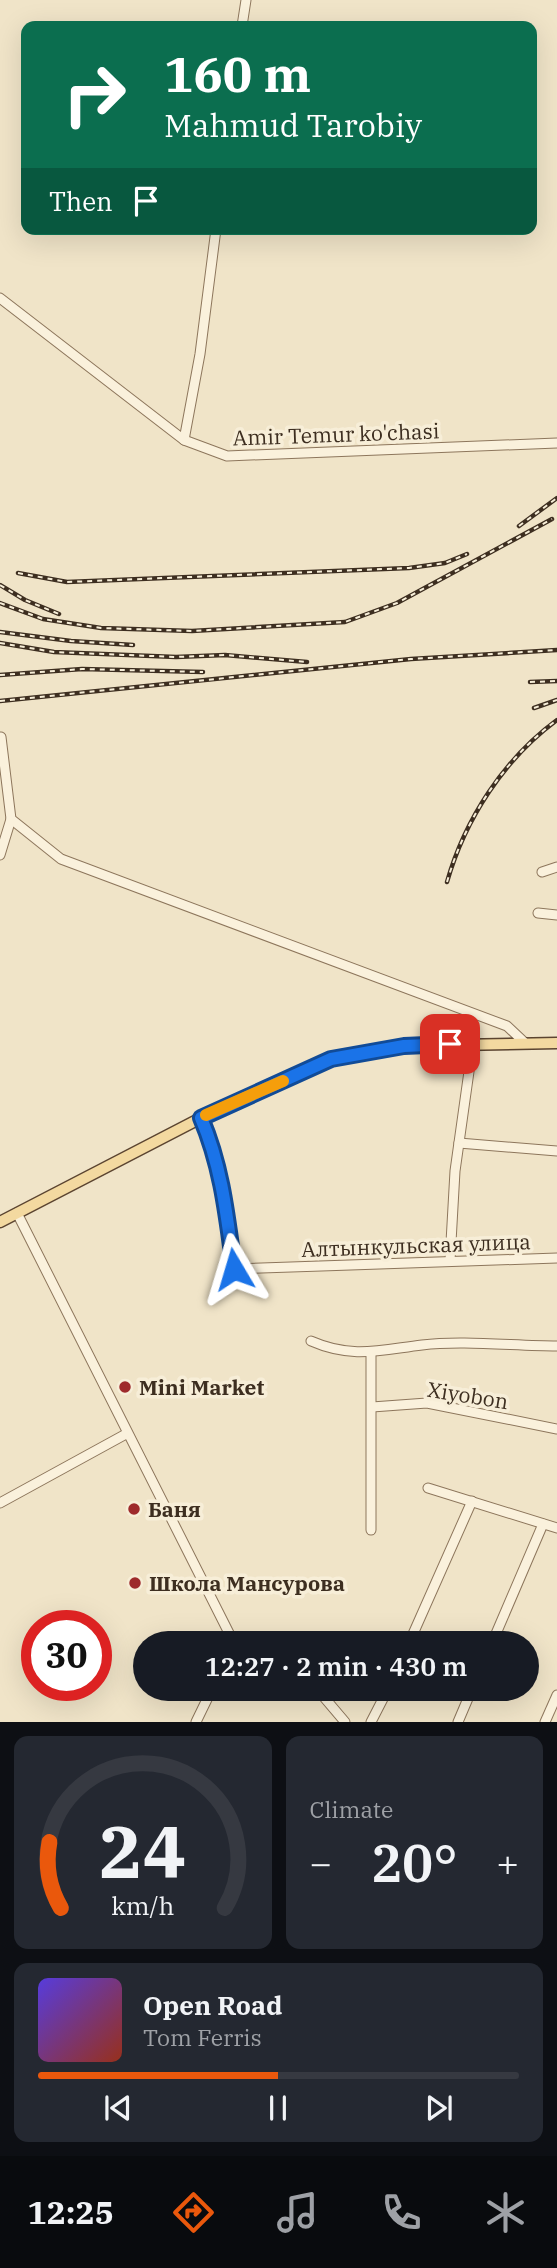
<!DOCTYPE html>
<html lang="en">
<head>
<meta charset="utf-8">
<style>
  :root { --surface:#171b24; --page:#242831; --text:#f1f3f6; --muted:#9ea1a6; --line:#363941; --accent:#ea580c }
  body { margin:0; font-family:"IBM Plex Serif",serif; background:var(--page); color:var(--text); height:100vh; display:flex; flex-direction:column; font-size:26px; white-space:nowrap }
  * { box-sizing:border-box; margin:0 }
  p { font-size:23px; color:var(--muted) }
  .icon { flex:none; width:38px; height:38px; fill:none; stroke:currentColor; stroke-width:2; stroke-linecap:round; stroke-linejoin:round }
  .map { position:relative; height:1722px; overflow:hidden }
  .panel { display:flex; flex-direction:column; gap:14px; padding:14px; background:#0d0f14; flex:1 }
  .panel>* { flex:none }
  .hud { position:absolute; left:21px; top:21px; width:516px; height:214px; border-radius:14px; box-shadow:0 7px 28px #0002; background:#0b6e4f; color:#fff; overflow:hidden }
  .speed { position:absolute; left:21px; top:1610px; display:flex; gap:14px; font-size:35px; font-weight:700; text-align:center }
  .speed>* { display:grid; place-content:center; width:91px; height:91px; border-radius:50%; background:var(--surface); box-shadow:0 7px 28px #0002; line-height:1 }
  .speed .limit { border:10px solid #d22; background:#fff; color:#111 }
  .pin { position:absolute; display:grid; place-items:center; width:60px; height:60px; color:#fff; margin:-30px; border-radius:14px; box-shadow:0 4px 10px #0006 }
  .me { position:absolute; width:77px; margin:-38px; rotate:353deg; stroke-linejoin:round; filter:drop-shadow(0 0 5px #0008) }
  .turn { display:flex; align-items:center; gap:24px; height:147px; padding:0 28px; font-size:32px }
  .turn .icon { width:91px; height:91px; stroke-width:2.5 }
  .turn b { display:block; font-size:49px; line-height:60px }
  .then { display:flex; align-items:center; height:66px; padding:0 28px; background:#0003; gap:14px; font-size:26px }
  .big { font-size:52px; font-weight:600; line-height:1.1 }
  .panel .card { flex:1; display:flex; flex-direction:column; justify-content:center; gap:10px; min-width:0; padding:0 24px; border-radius:14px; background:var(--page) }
  .panel .dial { align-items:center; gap:0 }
  .dial svg { height:182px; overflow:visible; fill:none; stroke:var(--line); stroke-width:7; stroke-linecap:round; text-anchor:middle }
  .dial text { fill:var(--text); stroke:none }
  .song { display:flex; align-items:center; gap:21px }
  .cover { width:84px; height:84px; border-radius:10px; background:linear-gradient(135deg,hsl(250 70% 55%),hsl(10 70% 35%)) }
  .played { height:7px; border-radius:4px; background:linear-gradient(90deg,var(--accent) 50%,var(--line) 50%) }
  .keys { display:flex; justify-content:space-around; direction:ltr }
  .heat { display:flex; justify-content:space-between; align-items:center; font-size:38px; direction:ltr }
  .panel .tiles { flex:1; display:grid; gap:14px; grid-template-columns:1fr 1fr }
  .card:last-child { grid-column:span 2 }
  .trip { position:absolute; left:133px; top:1631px; width:406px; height:70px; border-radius:35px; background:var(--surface); box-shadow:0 7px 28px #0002; font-weight:600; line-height:70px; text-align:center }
  .menu { display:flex; height:112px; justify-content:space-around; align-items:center; background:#090b0e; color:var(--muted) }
  .menu .icon { width:49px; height:49px }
  .menu .on { color:var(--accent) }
  .menu b { font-size:32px; color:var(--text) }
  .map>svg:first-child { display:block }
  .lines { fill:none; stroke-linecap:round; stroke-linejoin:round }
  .minor-casing { stroke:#8d765c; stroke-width:11 }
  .major-casing { stroke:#5b4430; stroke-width:13 }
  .minor { stroke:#faf1dc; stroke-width:9 }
  .major { stroke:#f3d9a0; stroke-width:10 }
  .rail-casing { stroke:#3d2e20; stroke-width:4.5 }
  .rail { stroke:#f7eed8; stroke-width:2; stroke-dasharray:5; stroke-linecap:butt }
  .route-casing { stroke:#114b97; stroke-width:18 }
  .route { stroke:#1a73e8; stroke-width:12 }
  .slow { stroke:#f59e0b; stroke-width:12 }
  .poi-dot { fill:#9e2a2b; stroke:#f7eed8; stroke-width:2.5 }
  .labels { text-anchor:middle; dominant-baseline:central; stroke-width:7; stroke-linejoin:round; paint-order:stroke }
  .street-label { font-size:21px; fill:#3d2e20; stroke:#f7eed8 }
  .poi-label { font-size:21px; font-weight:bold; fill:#3d2e20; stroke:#f7eed8; text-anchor:start }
</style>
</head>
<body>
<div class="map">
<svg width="557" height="1722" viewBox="0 0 557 1722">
  <rect width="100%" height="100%" fill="#f0e4c8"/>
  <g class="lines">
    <!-- minor casing -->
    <g class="minor-casing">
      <g id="minor">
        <polyline points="242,26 246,0"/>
        <polyline points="0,298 184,440 227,456 557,443"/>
        <polyline points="184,440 200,354 216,229"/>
        <polyline points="1,737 11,819 61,859 507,1026 524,1042"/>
        <polyline points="0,855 11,819"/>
        <polyline points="542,872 557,867"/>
        <polyline points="538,913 557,915"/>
        <path d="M201 1118C222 1167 227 1217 234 1269L557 1258"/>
        <polyline points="459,1143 557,1151"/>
        <polyline points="17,1213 234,1643"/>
        <polyline points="450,1260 455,1171 473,1043"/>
        <path d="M311 1341C352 1359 380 1350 422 1345 462 1340 515 1346 557 1346"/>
        <polyline points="371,1352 371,1530"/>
        <polyline points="372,1407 427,1403 557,1429"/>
        <polyline points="428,1488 557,1528"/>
        <polyline points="0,1503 126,1434"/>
        <polyline points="409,1643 472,1501"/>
        <polyline points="492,1643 543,1524"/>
        <polyline points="317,1689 345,1722"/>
        <polyline points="196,1722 212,1689"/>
        <polyline points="371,1722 388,1689"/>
        <polyline points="458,1722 472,1689"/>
        <polyline points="545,1722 557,1695"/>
      </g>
    </g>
    <!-- major casing -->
    <g class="major-casing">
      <polyline id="major" points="0,1222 201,1118 331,1059 404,1046 557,1043"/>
    </g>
    <!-- minor -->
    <use href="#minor" class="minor"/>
    <!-- major -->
    <use href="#major" class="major"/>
    <!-- rail casing -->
    <g class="rail-casing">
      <g id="rail">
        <polyline points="519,526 557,498"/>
        <polyline points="18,573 67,582 409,568 445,563 467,554"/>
        <polyline points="0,585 25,600 59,614"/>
        <polyline points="0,603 43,619 101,628 192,631 345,622 397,603 552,519"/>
        <polyline points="0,632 71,641 133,645"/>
        <polyline points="0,643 54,652 176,657 225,655 307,662"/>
        <polyline points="0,675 82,669 203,672"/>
        <polyline points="530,682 557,681"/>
        <polyline points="0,701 411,659 557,650"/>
        <polyline points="534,708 557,700"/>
        <path d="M447 882C465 819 504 759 557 720"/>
      </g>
    </g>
    <!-- rail -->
    <use href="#rail" class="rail"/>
  </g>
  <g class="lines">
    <!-- route casing -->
    <g class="route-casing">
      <path id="route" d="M234 1269C227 1217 222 1167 201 1118L331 1059 404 1046 450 1044"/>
    </g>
    <!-- route -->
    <use href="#route" class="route"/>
    <!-- slow -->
    <polyline class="slow" points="206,1115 283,1081"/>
  </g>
  <!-- markers -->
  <g class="poi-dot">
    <circle cx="125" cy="1387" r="7"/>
    <circle cx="134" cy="1509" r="7"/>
    <circle cx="135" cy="1583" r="7"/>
  </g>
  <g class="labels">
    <!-- street labels -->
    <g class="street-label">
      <text transform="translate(336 434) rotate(-2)">Amir Temur ko'chasi</text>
      <text transform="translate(416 1245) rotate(-2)">Алтынкульская улица</text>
      <text transform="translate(468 1395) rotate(9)">Xiyobon</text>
    </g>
    <!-- poi labels -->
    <g class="poi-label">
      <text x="139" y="1387">Mini Market</text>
      <text x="148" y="1509">Баня</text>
      <text x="149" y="1583">Школа Мансурова</text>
    </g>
  </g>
</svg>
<div class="speed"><div class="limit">30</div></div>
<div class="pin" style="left:450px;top:1044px;background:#d93025"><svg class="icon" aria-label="arrive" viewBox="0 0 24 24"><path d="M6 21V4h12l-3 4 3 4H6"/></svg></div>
<svg class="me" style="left:234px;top:1269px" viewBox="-20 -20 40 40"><path d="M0-17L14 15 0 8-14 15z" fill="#1a73e8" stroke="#fff" stroke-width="4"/></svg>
<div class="trip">12:27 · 2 min · 430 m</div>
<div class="hud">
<div class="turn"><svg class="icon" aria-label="right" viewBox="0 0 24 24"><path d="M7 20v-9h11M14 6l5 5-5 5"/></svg><div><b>160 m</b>Mahmud Tarobiy</div></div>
<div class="then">Then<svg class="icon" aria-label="arrive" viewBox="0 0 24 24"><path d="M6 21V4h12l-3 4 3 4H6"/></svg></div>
</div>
</div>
<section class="panel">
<div class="tiles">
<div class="card dial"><svg viewBox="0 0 100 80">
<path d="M14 69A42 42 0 1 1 86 69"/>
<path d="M14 69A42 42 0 0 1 9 40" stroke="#ea580c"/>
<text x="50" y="56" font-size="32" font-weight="700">24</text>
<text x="50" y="72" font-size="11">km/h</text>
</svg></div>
<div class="card"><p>Climate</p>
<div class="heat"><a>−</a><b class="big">20°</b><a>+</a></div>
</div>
<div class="card">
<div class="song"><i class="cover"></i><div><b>Open Road</b><p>Tom Ferris</p></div></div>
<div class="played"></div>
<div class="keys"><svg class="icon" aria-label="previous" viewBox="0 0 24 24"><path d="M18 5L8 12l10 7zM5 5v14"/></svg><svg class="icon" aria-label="pause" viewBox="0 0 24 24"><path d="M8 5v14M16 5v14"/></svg><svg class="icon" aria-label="next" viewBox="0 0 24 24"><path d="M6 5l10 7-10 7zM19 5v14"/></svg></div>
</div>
</div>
</section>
<nav class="menu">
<b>12:25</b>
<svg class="icon on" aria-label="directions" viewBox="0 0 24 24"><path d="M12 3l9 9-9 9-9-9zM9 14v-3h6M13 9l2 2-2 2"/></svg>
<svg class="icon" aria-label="music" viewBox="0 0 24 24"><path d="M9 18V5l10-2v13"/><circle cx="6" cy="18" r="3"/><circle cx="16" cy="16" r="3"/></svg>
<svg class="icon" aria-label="phone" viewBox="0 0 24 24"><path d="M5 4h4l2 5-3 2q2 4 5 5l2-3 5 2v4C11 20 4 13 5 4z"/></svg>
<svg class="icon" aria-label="climate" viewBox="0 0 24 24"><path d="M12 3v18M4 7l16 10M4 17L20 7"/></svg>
</nav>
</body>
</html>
